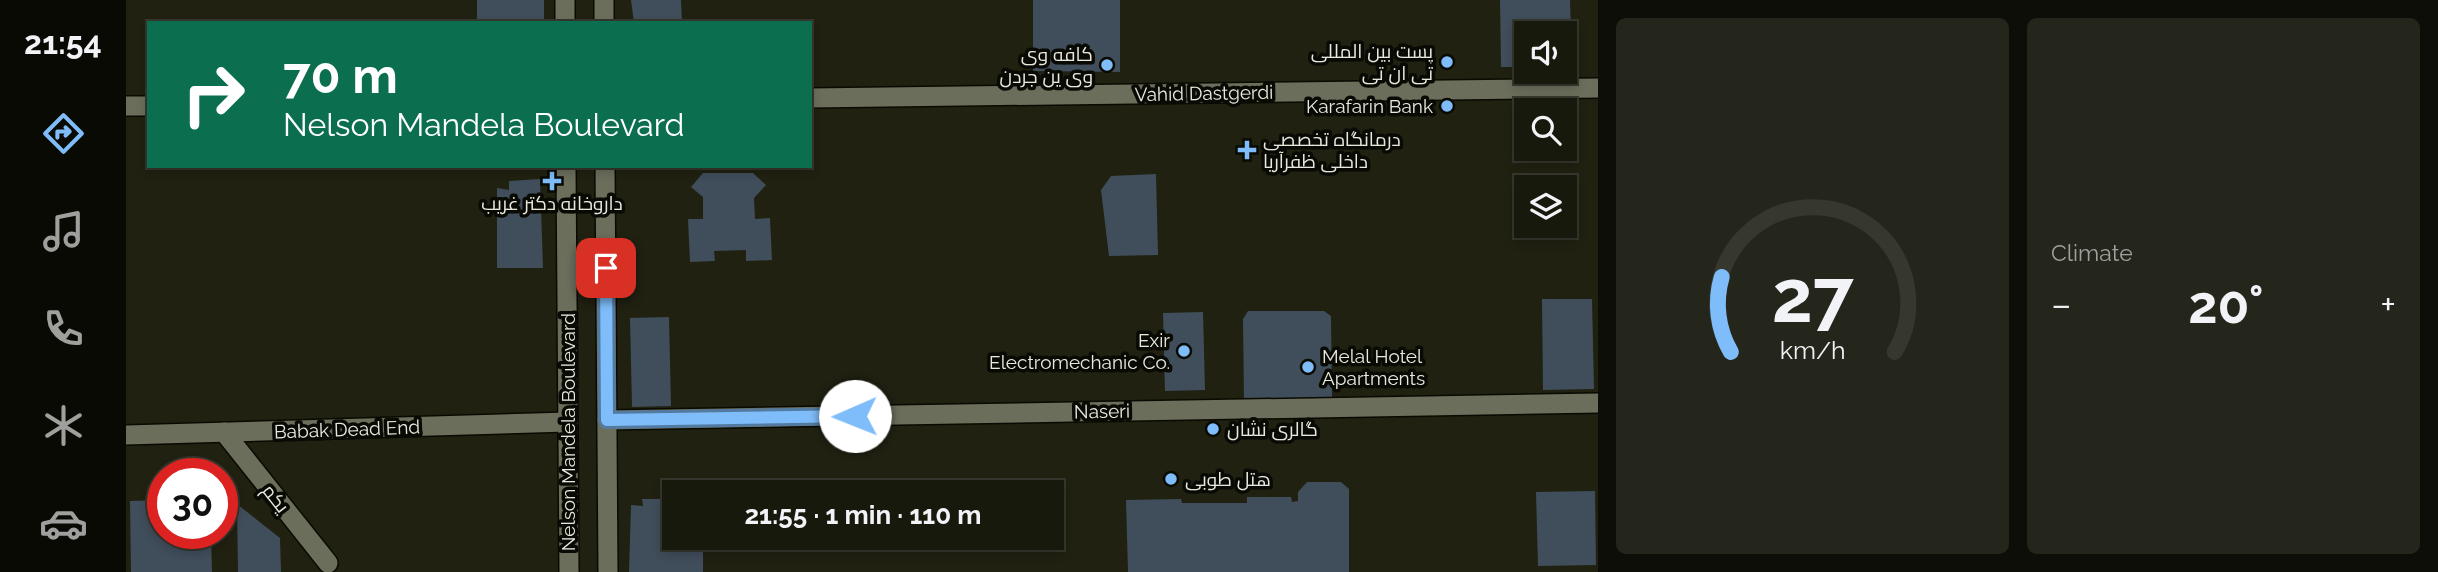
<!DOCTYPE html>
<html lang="en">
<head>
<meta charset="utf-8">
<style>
  :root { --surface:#18190d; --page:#25261b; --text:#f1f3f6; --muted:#9fa09d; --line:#36382e; --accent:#7fbdfa }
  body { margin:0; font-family:Raleway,Cairo,sans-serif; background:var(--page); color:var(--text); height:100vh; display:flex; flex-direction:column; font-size:26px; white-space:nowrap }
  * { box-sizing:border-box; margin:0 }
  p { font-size:23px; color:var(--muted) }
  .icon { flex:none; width:38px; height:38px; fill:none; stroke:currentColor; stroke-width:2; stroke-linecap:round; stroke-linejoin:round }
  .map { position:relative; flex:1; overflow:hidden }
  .side { display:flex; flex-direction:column; gap:18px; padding:18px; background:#0d0e07; width:840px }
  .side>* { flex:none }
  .hud { position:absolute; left:21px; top:21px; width:665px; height:147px; border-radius:0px; box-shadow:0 4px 10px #0003,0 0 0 2px var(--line); background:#0b6e4f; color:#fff; overflow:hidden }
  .buttons { position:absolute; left:1388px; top:21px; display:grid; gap:14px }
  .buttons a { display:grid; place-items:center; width:63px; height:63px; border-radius:0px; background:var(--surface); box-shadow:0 4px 10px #0003,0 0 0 2px var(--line); font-size:35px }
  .speed { position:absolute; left:21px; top:458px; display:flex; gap:14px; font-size:35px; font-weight:700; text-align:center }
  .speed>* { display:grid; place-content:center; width:91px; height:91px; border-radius:50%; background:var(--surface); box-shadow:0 4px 10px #0003,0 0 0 2px var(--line); line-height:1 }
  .speed .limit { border:10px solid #d22; background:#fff; color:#111 }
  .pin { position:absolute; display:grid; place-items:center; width:60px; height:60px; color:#fff; margin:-30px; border-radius:14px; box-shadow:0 4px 10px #0006 }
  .me { position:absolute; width:77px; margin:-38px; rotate:269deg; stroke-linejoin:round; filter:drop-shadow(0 0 5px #0008) }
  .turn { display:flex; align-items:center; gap:24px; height:147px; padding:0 21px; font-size:32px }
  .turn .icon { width:91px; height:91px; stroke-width:2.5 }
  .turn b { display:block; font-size:49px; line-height:60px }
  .big { font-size:52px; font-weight:700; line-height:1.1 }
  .side .tile { flex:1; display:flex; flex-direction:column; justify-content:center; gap:10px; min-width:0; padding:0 24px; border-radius:10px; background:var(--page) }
  .side .dial { align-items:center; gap:0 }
  .dial svg { height:182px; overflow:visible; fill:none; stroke:var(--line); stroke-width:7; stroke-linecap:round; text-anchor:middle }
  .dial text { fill:var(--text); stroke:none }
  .heat { display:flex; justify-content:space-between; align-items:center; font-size:38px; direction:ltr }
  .side .tiles { flex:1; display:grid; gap:18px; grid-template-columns:repeat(2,1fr) }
  .trip { position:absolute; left:536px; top:480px; width:402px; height:70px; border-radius:0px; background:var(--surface); box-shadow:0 4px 10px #0003,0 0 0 2px var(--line); font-weight:700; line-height:70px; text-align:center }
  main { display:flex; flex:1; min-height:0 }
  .dock { display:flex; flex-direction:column; width:126px; justify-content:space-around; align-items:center; background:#0a0a05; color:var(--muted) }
  .dock .icon { width:49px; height:49px }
  .dock .current { color:var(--accent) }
  .dock b { font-size:32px; color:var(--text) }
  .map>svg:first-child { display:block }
  .building { fill:#404d5a }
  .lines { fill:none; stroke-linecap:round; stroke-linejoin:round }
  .minor-casing { stroke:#0a0a01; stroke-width:22 }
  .secondary-casing { stroke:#0a0a01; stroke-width:22 }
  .minor { stroke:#6c6e5c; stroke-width:19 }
  .secondary { stroke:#6c6e5c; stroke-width:19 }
  .route-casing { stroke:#537ba2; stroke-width:18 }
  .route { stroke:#7fbdfa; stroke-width:12 }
  .poi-dot { fill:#7fbdfa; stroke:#090a04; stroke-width:2.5 }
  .labels { text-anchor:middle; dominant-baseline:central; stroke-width:7; stroke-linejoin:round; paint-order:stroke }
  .poi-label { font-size:19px; fill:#e7e9de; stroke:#090a04; text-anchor:end }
  .street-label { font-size:19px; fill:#e7e9de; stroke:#090a04 }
</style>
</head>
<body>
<main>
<nav class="dock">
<b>21:54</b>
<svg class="icon current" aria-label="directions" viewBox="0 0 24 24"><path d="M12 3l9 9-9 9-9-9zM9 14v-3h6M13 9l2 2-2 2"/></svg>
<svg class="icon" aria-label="music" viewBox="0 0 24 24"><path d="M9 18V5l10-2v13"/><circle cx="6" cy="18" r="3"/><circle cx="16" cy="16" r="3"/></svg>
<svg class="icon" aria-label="phone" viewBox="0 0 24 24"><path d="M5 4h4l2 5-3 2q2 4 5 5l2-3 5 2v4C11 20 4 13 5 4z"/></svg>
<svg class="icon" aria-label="climate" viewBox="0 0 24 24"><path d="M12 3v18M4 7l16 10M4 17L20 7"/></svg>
<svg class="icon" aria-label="car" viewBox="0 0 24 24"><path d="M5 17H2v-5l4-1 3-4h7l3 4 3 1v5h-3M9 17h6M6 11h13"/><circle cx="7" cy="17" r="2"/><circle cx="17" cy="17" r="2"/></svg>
</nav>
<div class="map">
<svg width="1472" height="572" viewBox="0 0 1472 572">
  <rect width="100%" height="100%" fill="#202111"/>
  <!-- building -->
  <g class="building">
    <rect x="351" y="0" width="67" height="23"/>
    <polygon points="505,0 555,0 556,23 508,23"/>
    <polygon points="907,0 994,0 994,72 907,71"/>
    <polygon points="1374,0 1444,0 1446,66 1438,66 1438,33 1400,33 1400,67 1375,67"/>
    <polygon points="577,173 627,173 640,185 628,198 629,219 644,218 646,260 620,261 620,250 588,251 589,261 564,262 562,219 577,219 577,197 565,187"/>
    <polygon points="1030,174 1032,255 983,256 975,190 985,176"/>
    <polygon points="414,179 417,268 371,268 371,188 383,190 383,181"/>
    <polygon points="1416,299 1466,299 1468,389 1417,390"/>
    <polygon points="1122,311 1198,311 1205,316 1206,400 1118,402 1117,319"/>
    <polygon points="1077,312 1079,390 1039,391 1037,313"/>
    <polygon points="543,317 545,406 506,407 504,318"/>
    <polygon points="1181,482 1215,482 1223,489 1223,572 1002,572 1000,500 1055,499 1056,503 1121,503 1121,497 1165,497 1166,502 1172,501 1172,492"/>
    <polygon points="1469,491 1470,565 1412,566 1410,492"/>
    <polygon points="516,499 548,499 548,537 577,537 577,572 503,572 505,505 517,506"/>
    <polygon points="37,500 37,534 85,534 86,572 5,572 4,501"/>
    <polygon points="111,504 154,538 155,572 112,572"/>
  </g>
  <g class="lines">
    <!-- minor casing -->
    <g class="minor-casing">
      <g id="minor">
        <polyline points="481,420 1472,403"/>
        <polyline points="98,432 202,563"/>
        <polyline points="0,435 442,422"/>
      </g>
    </g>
    <!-- secondary casing -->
    <g class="secondary-casing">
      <g id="secondary">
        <polyline points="439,0 439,23"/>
        <polyline points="478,0 478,23"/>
        <polyline points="684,98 1472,88"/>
        <polyline points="0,106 23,106"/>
        <polyline points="440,166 443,572"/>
        <polyline points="479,166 482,572"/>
      </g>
    </g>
    <!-- minor -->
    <use href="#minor" class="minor"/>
    <!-- secondary -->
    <use href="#secondary" class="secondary"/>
  </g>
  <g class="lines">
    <!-- route casing -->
    <g class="route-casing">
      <polyline id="route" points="480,268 481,420 729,416"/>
    </g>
    <!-- route -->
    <use href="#route" class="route"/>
  </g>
  <!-- markers -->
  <g class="poi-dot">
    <circle cx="1321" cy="62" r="7"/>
    <circle cx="981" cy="65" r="7"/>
    <circle cx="1321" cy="106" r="7"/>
    <path d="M1117.5 139.5h7v7h7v7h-7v7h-7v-7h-7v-7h7z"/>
    <path d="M422.5 170.5h7v7h7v7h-7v7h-7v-7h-7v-7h7z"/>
    <circle cx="1058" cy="351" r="7"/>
    <circle cx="1182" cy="367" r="7"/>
    <circle cx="1087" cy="429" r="7"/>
    <circle cx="1045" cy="479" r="7"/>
  </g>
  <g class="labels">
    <!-- poi labels -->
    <g class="poi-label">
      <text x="1307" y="51">پست بین المللی<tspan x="1307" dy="22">تی ان تی</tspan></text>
      <text x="967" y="54">کافه وی<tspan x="967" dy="22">وی ین جردن</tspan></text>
      <text x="1307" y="106">Karafarin Bank</text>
      <text x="1137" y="139" text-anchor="start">درمانگاه تخصصی<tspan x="1137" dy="22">داخلی ظفرآریا</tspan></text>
      <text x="426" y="203" text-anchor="middle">داروخانه دکتر غریب</text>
      <text x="1044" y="340">Exir<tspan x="1044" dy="22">Electromechanic Co.</tspan></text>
      <text x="1196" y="356" text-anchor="start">Melal Hotel<tspan x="1196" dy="22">Apartments</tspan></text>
      <text x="1101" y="429" text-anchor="start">گالری نشان</text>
      <text x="1059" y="479" text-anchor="start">هتل طوبی</text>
    </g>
    <!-- street labels -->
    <g class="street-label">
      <text transform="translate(1078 93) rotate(-1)">Vahid Dastgerdi</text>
      <text transform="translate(976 411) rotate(-1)">Naseri</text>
      <text transform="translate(221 429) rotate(-2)">Babak Dead End</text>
      <text transform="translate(442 432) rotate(-90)">Nelson Mandela Boulevard</text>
      <text transform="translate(150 498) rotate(52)">یکم</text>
    </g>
  </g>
</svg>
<div class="buttons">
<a><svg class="icon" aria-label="sound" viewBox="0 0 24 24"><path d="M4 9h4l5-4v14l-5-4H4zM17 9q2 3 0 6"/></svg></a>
<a><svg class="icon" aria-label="search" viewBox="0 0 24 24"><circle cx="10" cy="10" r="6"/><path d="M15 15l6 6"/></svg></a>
<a><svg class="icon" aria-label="layers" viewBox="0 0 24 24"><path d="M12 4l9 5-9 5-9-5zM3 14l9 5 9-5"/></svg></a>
</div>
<div class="speed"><div class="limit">30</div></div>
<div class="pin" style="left:480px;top:268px;background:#d93025"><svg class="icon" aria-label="arrive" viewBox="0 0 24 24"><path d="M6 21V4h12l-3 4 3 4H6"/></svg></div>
<svg class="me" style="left:729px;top:416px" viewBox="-20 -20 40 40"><circle r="19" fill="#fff"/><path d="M0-13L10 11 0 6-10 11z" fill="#7fbdfa"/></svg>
<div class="trip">21:55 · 1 min · 110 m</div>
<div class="hud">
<div class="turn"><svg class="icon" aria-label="right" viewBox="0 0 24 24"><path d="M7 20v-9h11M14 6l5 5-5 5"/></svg><div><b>70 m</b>Nelson Mandela Boulevard</div></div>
</div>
</div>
<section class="side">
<div class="tiles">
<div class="tile dial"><svg viewBox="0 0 100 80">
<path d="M14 69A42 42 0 1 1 86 69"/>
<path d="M14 69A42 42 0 0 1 10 36" stroke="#7fbdfa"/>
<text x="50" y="56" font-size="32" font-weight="700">27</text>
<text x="50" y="72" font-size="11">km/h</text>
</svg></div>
<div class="tile"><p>Climate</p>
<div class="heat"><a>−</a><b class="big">20°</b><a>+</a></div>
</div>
</div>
</section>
</main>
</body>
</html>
